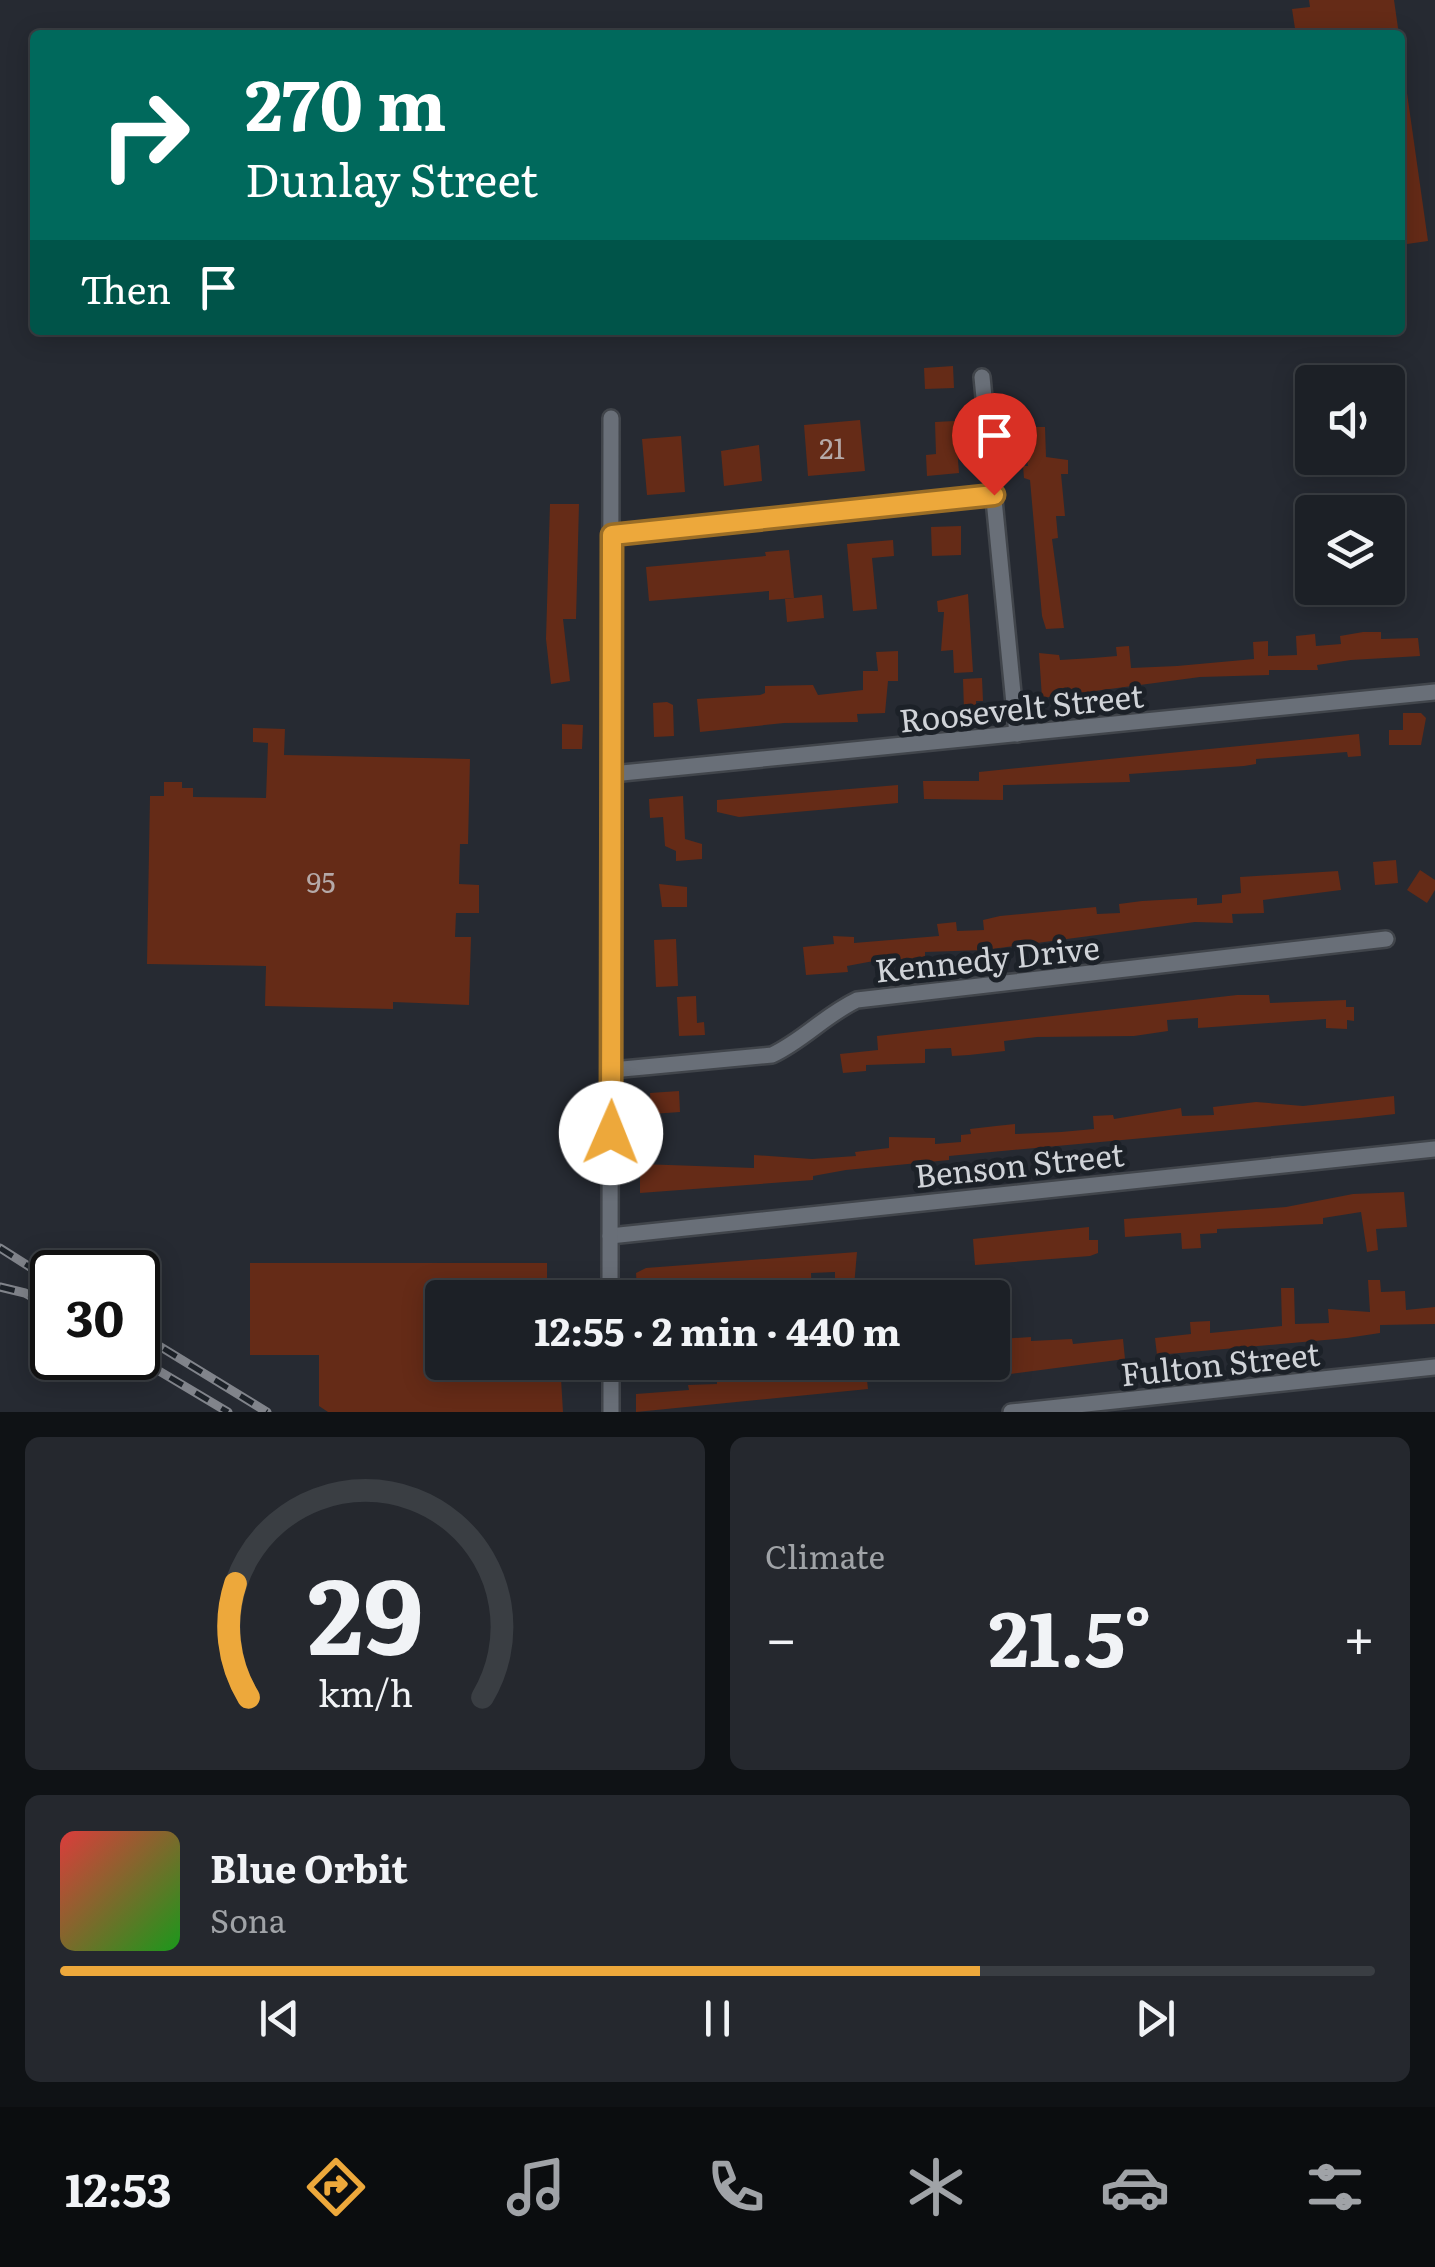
<!DOCTYPE html>
<html lang="en">
<head>
<meta charset="utf-8">
<style>
  :root { --surface:#1c2026; --page:#25282e; --text:#f1f3f6; --muted:#a0a3a7; --line:#3a3e43; --accent:#eda83b }
  body { margin:0; font-family:Literata,serif; background:var(--page); color:var(--text); height:100vh; display:flex; flex-direction:column; font-size:38px; white-space:nowrap }
  * { box-sizing:border-box; margin:0 }
  p { font-size:32px; color:var(--muted) }
  .icon { flex:none; width:55px; height:55px; fill:none; stroke:currentColor; stroke-width:2; stroke-linecap:round; stroke-linejoin:round }
  .map { position:relative; height:1412px; overflow:hidden }
  .drawer { display:flex; flex-direction:column; gap:25px; padding:25px; background:#0f1215; flex:1 }
  .drawer>* { flex:none }
  .banner { position:absolute; left:30px; top:30px; width:1375px; height:305px; border-radius:10px; box-shadow:0 5px 25px #0003,0 0 0 2px var(--line); background:#00695c; color:#fff; overflow:hidden }
  .controls { position:absolute; left:1295px; top:365px; display:grid; gap:20px }
  .controls a { display:grid; place-items:center; width:110px; height:110px; border-radius:10px; background:var(--surface); box-shadow:0 5px 25px #0003,0 0 0 2px var(--line); font-size:50px }
  .speed { position:absolute; left:30px; top:1250px; display:flex; gap:20px; font-size:50px; font-weight:700; text-align:center }
  .speed>* { display:grid; place-content:center; width:130px; height:130px; border-radius:50%; background:var(--surface); box-shadow:0 5px 25px #0003,0 0 0 2px var(--line); line-height:1 }
  .speed .limit { border:5px solid #111; border-radius:15px; background:#fff; color:#111 }
  .pin { position:absolute; display:grid; place-items:center; width:85px; height:85px; color:#fff; margin:-102px -42px; border-radius:50% 50% 50% 0; rotate:-45deg; box-shadow:0 0 10px #0007 }
  .pin .icon { rotate:45deg }
  .me { position:absolute; width:110px; margin:-55px; rotate:1deg; stroke-linejoin:round; filter:drop-shadow(0 0 8px #0008) }
  .turn { display:flex; align-items:center; gap:35px; height:210px; padding:0 50px; font-size:45px }
  .turn .icon { width:130px; height:130px; stroke-width:2.5 }
  .turn b { display:block; font-size:70px; line-height:85px }
  .then { display:flex; align-items:center; height:95px; padding:0 50px; background:#0003; gap:20px; font-size:38px }
  .big { font-size:75px; font-weight:700; line-height:1.1 }
  .drawer .widget { flex:1; display:flex; flex-direction:column; justify-content:center; gap:15px; min-width:0; padding:0 35px; border-radius:15px; background:var(--page) }
  .drawer .dial { align-items:center; gap:0 }
  .dial svg { height:260px; overflow:visible; fill:none; stroke:var(--line); stroke-width:7; stroke-linecap:round; text-anchor:middle }
  .dial text { fill:var(--text); stroke:none }
  .song { display:flex; align-items:center; gap:30px }
  .cover { width:120px; height:120px; border-radius:15px; background:linear-gradient(135deg,hsl(0 70% 55%),hsl(120 70% 35%)) }
  .played { height:10px; border-radius:5px; background:linear-gradient(90deg,var(--accent) 70%,var(--line) 70%) }
  .keys { display:flex; justify-content:space-around; direction:ltr }
  .heat { display:flex; justify-content:space-between; align-items:center; font-size:55px; direction:ltr }
  .drawer .tiles { flex:1; display:grid; gap:25px; grid-template-columns:1fr 1fr }
  .widget:last-child { grid-column:span 2 }
  .trip { position:absolute; left:425px; top:1280px; width:585px; height:100px; border-radius:10px; background:var(--surface); box-shadow:0 5px 25px #0003,0 0 0 2px var(--line); font-weight:700; line-height:100px; text-align:center }
  .menu { display:flex; height:160px; justify-content:space-around; align-items:center; background:#0b0d0f; color:var(--muted) }
  .menu .icon { width:70px; height:70px }
  .menu .on { color:var(--accent) }
  .menu b { font-size:45px; color:var(--text) }
  .map>svg:first-child { display:block }
  .building { fill:#652b17 }
  .lines { fill:none; stroke-linecap:round; stroke-linejoin:round }
  .minor-casing { stroke:#41454b; stroke-width:20 }
  .minor { stroke:#696f78; stroke-width:15 }
  .rail-casing { stroke:#81848b; stroke-width:9 }
  .rail { stroke:#1c2128; stroke-width:5; stroke-dasharray:15; stroke-linecap:butt }
  .route-casing { stroke:#9a6d26; stroke-width:25 }
  .route { stroke:#eda83b; stroke-width:18 }
  .labels { text-anchor:middle; dominant-baseline:central; stroke-width:10; stroke-linejoin:round; paint-order:stroke }
  .number-label { font-size:28px; fill:#b5a9a8 }
  .street-label { font-size:32px; fill:#d0d3d8; stroke:#1c2128 }
</style>
</head>
<body>
<div class="map">
<svg width="1435" height="1412" viewBox="0 0 1435 1412">
  <rect width="100%" height="100%" fill="#262a32"/>
  <!-- building -->
  <g class="building">
    <polygon points="1309,0 1394,0 1399,35 1296,35 1292,9 1310,7"/>
    <polygon points="1407,93 1428,241 1400,245 1400,94"/>
    <polygon points="953,366 954,388 925,389 924,368"/>
    <polygon points="860,420 865,471 808,476 804,425"/>
    <polygon points="955,421 959,473 927,476 926,455 936,454 935,422"/>
    <polygon points="1022,427 1045,427 1046,457 1068,460 1068,474 1061,474 1065,516 1056,516 1058,538 1052,539 1064,628 1046,629 1042,616 1030,480 1024,478 1023,466 1028,466"/>
    <polygon points="681,436 685,492 647,495 642,439"/>
    <polygon points="759,445 762,481 724,486 721,451"/>
    <polygon points="550,504 579,504 576,619 563,619 570,681 551,684 546,639"/>
    <polygon points="961,526 961,555 932,556 931,527"/>
    <polygon points="893,540 894,556 872,558 877,609 853,611 847,544"/>
    <polygon points="789,550 794,598 769,600 769,591 649,601 646,567 766,556 765,552"/>
    <polygon points="968,594 973,672 954,673 953,650 941,651 944,612 938,612 937,601"/>
    <polygon points="822,595 824,618 787,622 785,599"/>
    <polygon points="1363,632 1381,632 1381,639 1418,638 1420,656 1351,660 1317,665 1318,670 1269,670 1269,675 1200,677 1042,698 1039,653 1059,655 1060,660 1093,658 1117,656 1116,647 1129,646 1131,668 1177,666 1254,659 1253,642 1268,641 1268,656 1297,655 1296,636 1315,634 1316,646 1341,644 1340,636"/>
    <polygon points="898,651 898,681 888,681 885,713 857,714 858,722 784,723 700,732 697,699 760,695 765,693 765,686 813,685 818,695 863,690 863,671 878,671 876,652"/>
    <polygon points="982,678 983,701 976,701 976,709 964,710 963,679"/>
    <polygon points="667,702 673,705 674,736 654,737 653,703"/>
    <polygon points="1403,713 1421,713 1426,718 1421,745 1389,745 1389,730 1403,730"/>
    <polygon points="562,724 583,725 582,749 562,749"/>
    <polygon points="253,728 285,729 284,755 470,759 468,844 460,844 459,884 479,885 479,913 456,913 455,937 471,937 469,1005 393,1002 393,1009 265,1006 266,966 147,964 150,796 164,796 164,782 182,782 182,788 193,788 193,797 266,798 268,743 253,742"/>
    <polygon points="1359,734 1361,756 1348,757 1347,752 1256,759 1256,764 1244,766 1129,774 1130,782 1003,785 1003,800 924,799 923,781 979,781 979,772"/>
    <polygon points="898,785 898,803 739,817 717,812 717,800"/>
    <polygon points="683,796 685,839 702,844 702,859 676,861 676,851 665,846 663,817 650,818 649,799"/>
    <polygon points="1396,860 1398,883 1375,885 1373,862"/>
    <polygon points="1420,870 1435,880 1435,890 1427,903 1407,890"/>
    <polygon points="1338,871 1341,890 1263,900 1264,913 1232,914 1233,923 1195,922 984,950 925,952 925,958 879,960 847,966 848,972 806,975 803,947 834,944 833,936 854,937 854,943 939,936 937,924 956,922 957,931 984,930 983,920 1000,916 1096,907 1097,914 1120,913 1119,904 1142,901 1197,898 1197,905 1222,903 1222,895 1241,893 1240,877"/>
    <polygon points="659,884 687,887 687,907 662,907"/>
    <polygon points="676,939 678,986 656,987 654,940"/>
    <polygon points="1237,995 1269,995 1270,1003 1346,1000 1346,1007 1354,1007 1354,1021 1347,1020 1347,1029 1326,1028 1326,1019 1198,1028 1198,1018 1167,1020 1168,1031 1134,1036 1037,1037 1004,1041 1005,1051 969,1055 952,1056 951,1048 925,1049 925,1063 866,1065 866,1071 843,1073 840,1054 878,1050 877,1036"/>
    <polygon points="696,996 697,1023 704,1022 705,1035 679,1036 677,997"/>
    <polygon points="679,1091 680,1112 651,1114 650,1093"/>
    <polygon points="1394,1096 1395,1114 1360,1118 949,1156 949,1160 846,1170 813,1176 813,1180 640,1193 640,1164 754,1168 754,1155 812,1159 856,1156 855,1152 889,1148 889,1137 935,1138 935,1144 961,1142 961,1135 971,1134 970,1129 996,1126 1015,1124 1015,1134 1061,1132 1094,1129 1093,1116 1113,1115 1114,1119 1181,1108 1182,1116 1214,1115 1213,1107 1256,1102 1303,1106"/>
    <polygon points="1404,1192 1407,1227 1376,1229 1378,1250 1367,1252 1361,1212 1323,1218 1323,1224 1217,1229 1217,1233 1200,1234 1201,1248 1182,1249 1181,1233 1125,1237 1124,1219 1286,1207 1353,1194"/>
    <polygon points="1089,1227 1089,1240 1098,1240 1098,1253 1090,1256 975,1265 973,1239"/>
    <polygon points="857,1252 853,1298 835,1298 835,1272 811,1273 812,1298 798,1298 797,1278 755,1280 756,1294 735,1296 734,1279 637,1289 636,1273 646,1268"/>
    <polygon points="250,1263 547,1263 547,1298 442,1298 442,1362 560,1362 563,1412 328,1412 319,1406 319,1355 250,1355"/>
    <polygon points="1368,1280 1380,1280 1381,1292 1405,1291 1406,1310 1435,1307 1435,1324 1380,1325 1380,1333 1347,1338 1157,1355 1155,1338 1191,1334 1190,1322 1210,1321 1210,1333 1282,1326 1281,1288 1294,1288 1295,1324 1329,1323 1328,1309 1370,1312"/>
    <polygon points="1031,1337 1031,1341 1072,1339 1073,1344 1123,1339 1125,1359 987,1377 986,1362 992,1362 992,1351 1000,1351 999,1339"/>
    <polygon points="788,1362 827,1362 829,1374 866,1372 868,1389 636,1412 636,1394 689,1390 688,1385 717,1384 717,1379 790,1379"/>
  </g>
  <g class="lines">
    <!-- minor casing -->
    <g class="minor-casing">
      <g id="minor">
        <polyline points="982,377 1017,734"/>
        <polyline points="612,535 994,495"/>
        <polyline points="612,774 1435,692"/>
        <path d="M612 1070 772 1055C804 1040 825 1015 857 1000L1386 939"/>
        <polyline points="610,1236 1435,1149"/>
        <polyline points="610,1298 611,418"/>
        <polyline points="611,1362 611,1412"/>
        <polyline points="1011,1412 1435,1367"/>
      </g>
    </g>
    <!-- minor -->
    <use href="#minor" class="minor"/>
    <!-- rail casing -->
    <g class="rail-casing">
      <g id="rail">
        <polyline points="0,1248 52,1281"/>
        <polyline points="0,1287 25,1293 52,1308"/>
        <polyline points="138,1333 267,1412"/>
        <polyline points="144,1362 228,1412"/>
      </g>
    </g>
    <!-- rail -->
    <use href="#rail" class="rail"/>
  </g>
  <g class="lines">
    <!-- route casing -->
    <g class="route-casing">
      <polyline id="route" points="611,1133 612,535 994,495"/>
    </g>
    <!-- route -->
    <use href="#route" class="route"/>
  </g>
  <g class="labels">
    <!-- number labels -->
    <g class="number-label">
      <text x="832" y="447">21</text>
      <text x="321" y="881">95</text>
    </g>
    <!-- street labels -->
    <g class="street-label">
      <text transform="translate(1021 706) rotate(-6)">Roosevelt Street</text>
      <text transform="translate(987 957) rotate(-6)">Kennedy Drive</text>
      <text transform="translate(1019 1163) rotate(-6)">Benson Street</text>
      <text transform="translate(1220 1362) rotate(-6)">Fulton Street</text>
    </g>
  </g>
</svg>
<div class="controls">
<a><svg class="icon" aria-label="sound" viewBox="0 0 24 24"><path d="M4 9h4l5-4v14l-5-4H4zM17 9q2 3 0 6"/></svg></a>
<a><svg class="icon" aria-label="layers" viewBox="0 0 24 24"><path d="M12 4l9 5-9 5-9-5zM3 14l9 5 9-5"/></svg></a>
</div>
<div class="speed"><div class="limit">30</div></div>
<div class="pin" style="left:994px;top:495px;background:#d93025"><svg class="icon" aria-label="arrive" viewBox="0 0 24 24"><path d="M6 21V4h12l-3 4 3 4H6"/></svg></div>
<svg class="me" style="left:611px;top:1133px" viewBox="-20 -20 40 40"><circle r="19" fill="#fff"/><path d="M0-13L10 11 0 6-10 11z" fill="#eda83b"/></svg>
<div class="trip">12:55 · 2 min · 440 m</div>
<div class="banner">
<div class="turn"><svg class="icon" aria-label="right" viewBox="0 0 24 24"><path d="M7 20v-9h11M14 6l5 5-5 5"/></svg><div><b>270 m</b>Dunlay Street</div></div>
<div class="then">Then<svg class="icon" aria-label="arrive" viewBox="0 0 24 24"><path d="M6 21V4h12l-3 4 3 4H6"/></svg></div>
</div>
</div>
<section class="drawer">
<div class="tiles">
<div class="widget dial"><svg viewBox="0 0 100 80">
<path d="M14 69A42 42 0 1 1 86 69"/>
<path d="M14 69A42 42 0 0 1 10 34" stroke="#eda83b"/>
<text x="50" y="56" font-size="32" font-weight="700">29</text>
<text x="50" y="72" font-size="11">km/h</text>
</svg></div>
<div class="widget"><p>Climate</p>
<div class="heat"><a>−</a><b class="big">21.5°</b><a>+</a></div>
</div>
<div class="widget">
<div class="song"><i class="cover"></i><div><b>Blue Orbit</b><p>Sona</p></div></div>
<div class="played"></div>
<div class="keys"><svg class="icon" aria-label="previous" viewBox="0 0 24 24"><path d="M18 5L8 12l10 7zM5 5v14"/></svg><svg class="icon" aria-label="pause" viewBox="0 0 24 24"><path d="M8 5v14M16 5v14"/></svg><svg class="icon" aria-label="next" viewBox="0 0 24 24"><path d="M6 5l10 7-10 7zM19 5v14"/></svg></div>
</div>
</div>
</section>
<nav class="menu">
<b>12:53</b>
<svg class="icon on" aria-label="directions" viewBox="0 0 24 24"><path d="M12 3l9 9-9 9-9-9zM9 14v-3h6M13 9l2 2-2 2"/></svg>
<svg class="icon" aria-label="music" viewBox="0 0 24 24"><path d="M9 18V5l10-2v13"/><circle cx="6" cy="18" r="3"/><circle cx="16" cy="16" r="3"/></svg>
<svg class="icon" aria-label="phone" viewBox="0 0 24 24"><path d="M5 4h4l2 5-3 2q2 4 5 5l2-3 5 2v4C11 20 4 13 5 4z"/></svg>
<svg class="icon" aria-label="climate" viewBox="0 0 24 24"><path d="M12 3v18M4 7l16 10M4 17L20 7"/></svg>
<svg class="icon" aria-label="car" viewBox="0 0 24 24"><path d="M5 17H2v-5l4-1 3-4h7l3 4 3 1v5h-3M9 17h6M6 11h13"/><circle cx="7" cy="17" r="2"/><circle cx="17" cy="17" r="2"/></svg>
<svg class="icon" aria-label="filters" viewBox="0 0 24 24"><path d="M4 7h16M4 17h16"/><circle cx="9" cy="7" r="2"/><circle cx="15" cy="17" r="2"/></svg>
</nav>
</body>
</html>
